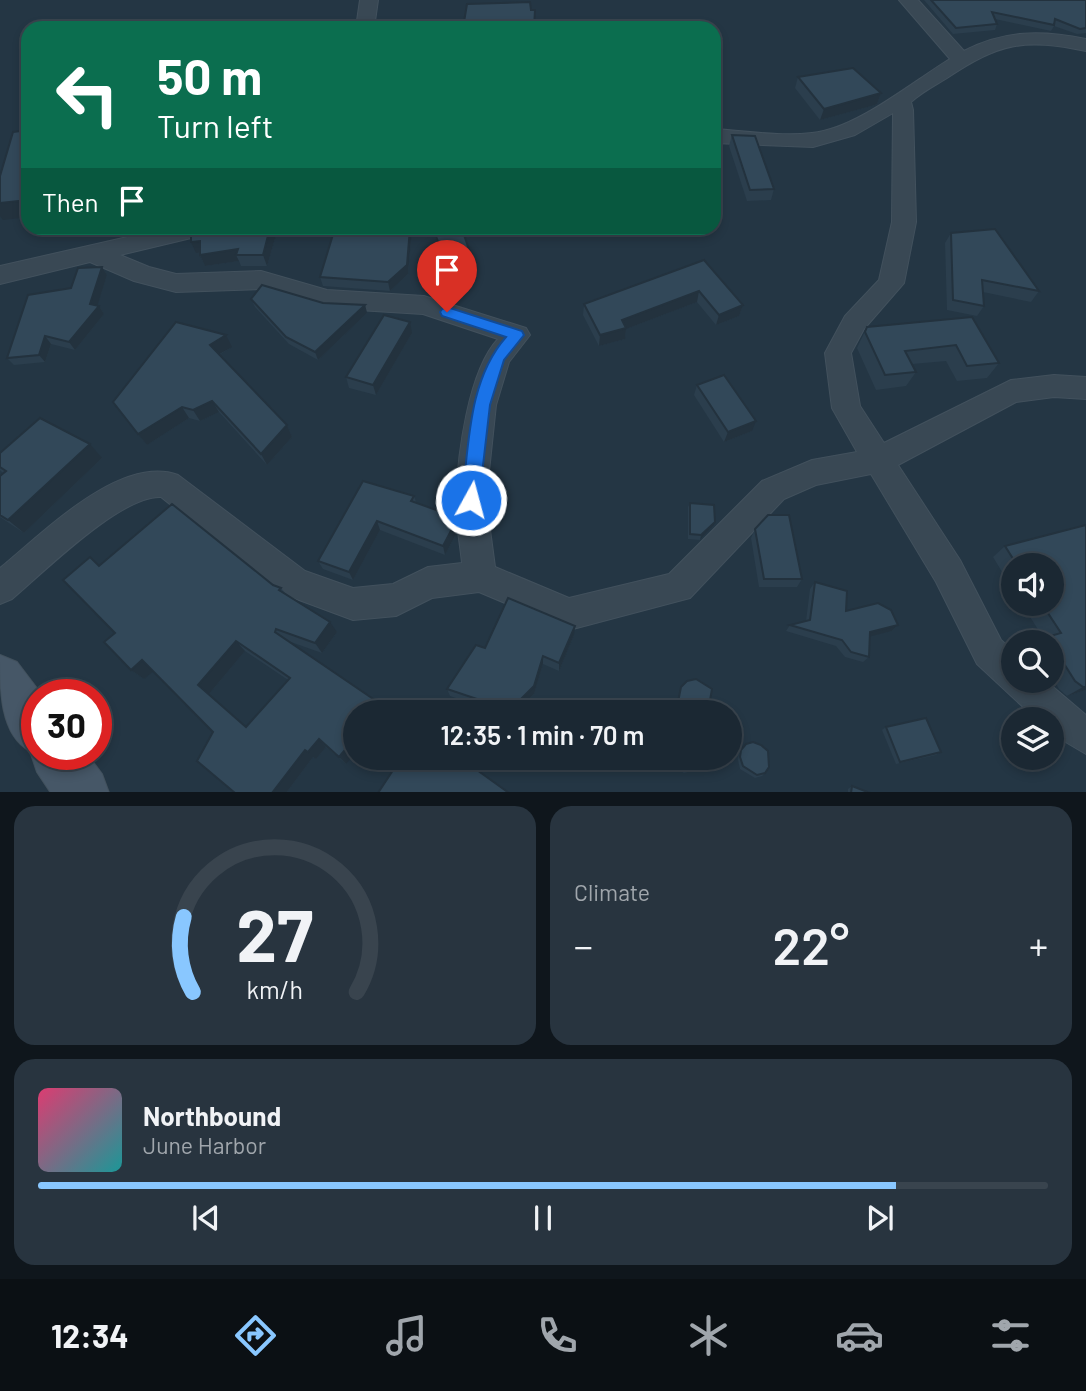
<!DOCTYPE html>
<html lang="en">
<head>
<meta charset="utf-8">
<style>
  :root { --surface:#1b2833; --page:#28343f; --text:#f1f3f6; --muted:#a0a6ac; --line:#39444e; --accent:#89c7ff }
  body { margin:0; font-family:Barlow,sans-serif; background:var(--page); color:var(--text); height:100vh; display:flex; flex-direction:column; font-size:26px; white-space:nowrap }
  * { box-sizing:border-box; margin:0 }
  p { font-size:23px; color:var(--muted) }
  .icon { flex:none; width:38px; height:38px; fill:none; stroke:currentColor; stroke-width:2; stroke-linecap:round; stroke-linejoin:round }
  .map { position:relative; height:792px; overflow:hidden }
  .details { display:flex; flex-direction:column; gap:14px; padding:14px; background:#0f161c; flex:1 }
  .details>* { flex:none }
  .hud { position:absolute; left:21px; top:21px; width:700px; height:214px; border-radius:21px; box-shadow:0 4px 10px #0003,0 0 0 2px var(--line); background:#0b6e4f; color:#fff; overflow:hidden }
  .fabs { position:absolute; left:1001px; top:553px; display:grid; gap:14px }
  .fabs a { display:grid; place-items:center; width:63px; height:63px; border-radius:50%; background:var(--surface); box-shadow:0 4px 10px #0003,0 0 0 2px var(--line); font-size:35px }
  .speed { position:absolute; left:21px; top:679px; display:flex; gap:14px; font-size:35px; font-weight:700; text-align:center }
  .speed>* { display:grid; place-content:center; width:91px; height:91px; border-radius:50%; background:var(--surface); box-shadow:0 4px 10px #0003,0 0 0 2px var(--line); line-height:1 }
  .speed .limit { border:10px solid #d22; background:#fff; color:#111 }
  .pin { position:absolute; display:grid; place-items:center; width:60px; height:60px; color:#fff; margin:-72px -30px; border-radius:50% 50% 50% 0; rotate:-45deg; box-shadow:0 0 7px #0007 }
  .pin .icon { rotate:45deg }
  .me { position:absolute; width:77px; margin:-38px; rotate:7deg; stroke-linejoin:round; filter:drop-shadow(0 0 5px #0008) }
  .turn { display:flex; align-items:center; gap:24px; height:147px; padding:0 21px; font-size:32px }
  .turn .icon { width:91px; height:91px; stroke-width:2.5 }
  .turn b { display:block; font-size:49px; line-height:60px }
  .then { display:flex; align-items:center; height:66px; padding:0 21px; background:#0003; gap:14px; font-size:26px }
  .big { font-size:52px; font-weight:600; line-height:1.1 }
  .details .tile { flex:1; display:flex; flex-direction:column; justify-content:center; gap:10px; min-width:0; padding:0 24px; border-radius:21px; background:var(--page) }
  .details .dial { align-items:center; gap:0 }
  .dial svg { height:182px; overflow:visible; fill:none; stroke:var(--line); stroke-width:7; stroke-linecap:round; text-anchor:middle }
  .dial text { fill:var(--text); stroke:none }
  .song { display:flex; align-items:center; gap:21px }
  .cover { width:84px; height:84px; border-radius:10px; background:linear-gradient(135deg,hsl(340 70% 55%),hsl(180 70% 35%)) }
  .played { height:7px; border-radius:4px; background:linear-gradient(90deg,var(--accent) 85%,var(--line) 85%) }
  .keys { display:flex; justify-content:space-around; direction:ltr }
  .heat { display:flex; justify-content:space-between; align-items:center; font-size:38px; direction:ltr }
  .details .tiles { flex:1; display:grid; gap:14px; grid-template-columns:1fr 1fr }
  .tile:last-child { grid-column:span 2 }
  .trip { position:absolute; left:343px; top:700px; width:399px; height:70px; border-radius:35px; background:var(--surface); box-shadow:0 4px 10px #0003,0 0 0 2px var(--line); font-weight:600; line-height:70px; text-align:center }
  .menu { display:flex; height:112px; justify-content:space-around; align-items:center; background:#0b1014; color:var(--muted) }
  .menu .icon { width:49px; height:49px }
  .menu .active { color:var(--accent) }
  .menu b { font-size:32px; color:var(--text) }
  .map>svg:first-child { display:block }
  .lines { fill:none; stroke-linecap:round; stroke-linejoin:round }
  .street-casing { stroke:#42515d; stroke-width:2 }
  .secondary-casing { stroke:#42515d; stroke-width:2 }
  .street { fill:#394854; fill-rule:evenodd }
  .secondary { fill:#465767; fill-rule:evenodd }
  .wall { fill:#2b3e4d; fill-rule:evenodd }
  .shaded-wall { fill:#23323e }
  .building { fill:#324859; stroke:#23323e; stroke-width:2; fill-rule:evenodd }
  .route { fill:#1a73e8; stroke:#114b97; stroke-width:2 }
</style>
</head>
<body>
<div class="map">
<svg width="1086" height="793" viewBox="0 0 1086 793">
  <rect width="100%" height="100%" fill="#243644"/>
  <g class="lines">
    <!-- street casing -->
    <g class="street-casing">
      <g id="street">
        <polygon points="360,0 378,0 374,28 356,28"/>
        <path d="M899 0H918L964 51C1004 30 1042 30 1086 39V51C1023 38 1000 43 947 78 934 86 922 92 911 102L913 110 916 222 904 283 864 329 851 353 860 406 884 443 1011 380 1054 375 1086 377V399L1054 397 1016 402 898 465 960 560 1001 640 1013 651V681H1046L1086 715V754L1052 734V719H1036L977 664 936 582 871 474 816 485 784 499 690 598 569 630 479 592 432 598 396 616 353 620 283 594 161 497C121 495 44 572 12 599L0 604V568C42 534 120 454 178 475L305 571 353 588 393 584 428 567 462 563C460 542 455 519 456 498 458 455 468 371 498 339L423 314 326 308 261 289 176 292 134 281 90 262 0 284V266L167 228H212L208 234 120 255 149 267 176 274 261 271 327 290 424 296 526 328 530 335 509 362 496 405 486 500 495 567 569 598 669 574 762 481 812 460 857 452 832 408 825 353 845 316 879 280 892 222 893 113 855 135 813 147 714 143V129C746 131 781 137 812 133 856 129 912 82 950 59Z"/>
      </g>
    </g>
    <!-- secondary casing -->
    <g class="secondary-casing">
      <path id="secondary" d="M0 655 17 662 42 695H37V754H87L102 774 109 793H51L37 772 30 751C0 735 0 690 0 655Z"/>
    </g>
    <!-- street -->
    <use href="#street" class="street"/>
    <!-- secondary -->
    <use href="#secondary" class="secondary"/>
  </g>
  <!-- wall -->
  <g class="wall">
    <polygon points="924,0 1086,0 1086,33 1077,34 1054,26 1051,31 995,19 997,24 995,30 953,34"/>
    <polygon points="798,77 881,93 877,104 875,105 820,120 795,88"/>
    <polygon points="732,135 774,189 771,200 747,201 729,146"/>
    <polygon points="278,228 267,266 241,266 239,261 205,266 200,255 200,253 196,253"/>
    <polygon points="335,228 412,228 408,274 390,291 323,286 320,277"/>
    <polygon points="432,228 481,228 482,235 465,238 475,267 476,276 450,281"/>
    <polygon points="951,233 1039,291 1031,302 983,292 984,306 977,316 947,310 945,243"/>
    <polygon points="704,260 743,305 739,316 716,325 697,302 626,329 625,339 599,346 583,315 584,304"/>
    <polygon points="102,267 107,275 97,306 99,306 104,314 75,350 51,344 45,362 14,365 7,358 71,288"/>
    <polygon points="251,299 365,305 367,313 318,360 289,344 255,307"/>
    <polygon points="972,317 999,363 987,378 957,381 946,361 912,364 916,372 906,386 876,390 857,348 867,327"/>
    <polygon points="412,333 376,395 349,388 346,377"/>
    <polygon points="232,347 219,355 287,425 292,437 267,465 219,412 200,421 189,418 147,445 113,402"/>
    <polygon points="697,385 752,431 724,442 694,395"/>
    <polygon points="0,453 102,458 24,533 0,517 0,476 3,473 0,470"/>
    <polygon points="414,496 416,502 455,525 456,534 445,555 380,530 353,580 323,569 318,561"/>
    <polygon points="690,503 713,526 700,540 688,539 688,507"/>
    <polygon points="1086,525 1086,690 1067,696 1059,689 1052,677 1052,642 1039,642 1044,639 1022,604 1052,604 1052,565 1013,565 1013,590 993,557 1005,546"/>
    <polygon points="755,529 802,579 797,587 759,587 751,538"/>
    <path d="M99 566 273 585 281 588 285 593 337 632 322 653 288 641 382 705 387 712H355L346 764 326 747 316 759 313 757 286 793H235L213 732 153 671 144 679 131 670 115 633ZM245 651 288 680 246 727 209 694Z"/>
    <polygon points="815,582 846,611 898,625 892,631 870,636 869,657 863,662 845,657 836,646 786,631 790,625 806,621 810,589"/>
    <polygon points="574,635 559,671 543,664 534,694 516,712 482,712 485,708 450,696 447,689 485,648"/>
    <polygon points="886,727 941,752 936,755 896,764 882,730"/>
    <polygon points="746,744 765,773 762,776 755,778 740,769 738,760 739,752"/>
    <polygon points="670,758 700,758 699,763 692,771 684,773 671,765"/>
    <polygon points="852,786 870,793 848,793 848,789"/>
  </g>
  <!-- shaded-wall -->
  <g class="shaded-wall">
    <polygon points="881,93 877,104 875,105 820,120 824,109"/>
    <polygon points="28,200 28,217 3,220 0,216 0,203"/>
    <polygon points="270,228 278,228 267,266 263,255"/>
    <polygon points="410,228 412,228 408,274 390,291 388,282"/>
    <polygon points="471,228 481,228 482,235 463,238 462,229"/>
    <polygon points="200,241 205,252 196,253 191,242"/>
    <polygon points="238,249 236,255 239,261 205,266 200,255"/>
    <polygon points="102,267 107,275 96,310 99,306 104,314 75,350 69,342 90,304"/>
    <polygon points="475,267 476,276 450,281 449,272"/>
    <polygon points="699,291 697,302 626,329 625,339 599,346 600,335 622,320"/>
    <polygon points="365,305 367,313 318,360 315,352"/>
    <polygon points="743,305 739,316 716,325 719,315"/>
    <polygon points="410,322 412,333 376,395 373,385"/>
    <polygon points="226,335 232,347 216,356 210,345"/>
    <polygon points="45,336 51,344 45,362 39,355"/>
    <polygon points="212,401 219,412 200,421 193,410"/>
    <polygon points="182,407 189,418 147,445 138,434"/>
    <polygon points="756,421 752,431 724,442 728,432"/>
    <polygon points="287,425 292,437 267,465 261,454"/>
    <polygon points="90,444 102,458 24,533 8,520"/>
    <polygon points="453,516 456,534 445,555 443,546"/>
    <polygon points="377,521 380,530 353,580 349,572"/>
    <polygon points="715,522 713,526 700,540 701,535"/>
    <polygon points="330,622 337,632 322,653 315,643"/>
    <polygon points="898,625 892,631 864,638 870,632"/>
    <polygon points="575,626 574,635 559,671 559,663"/>
    <polygon points="236,641 245,651 209,694 198,685"/>
    <polygon points="543,656 543,664 534,694 516,712 510,712 510,710"/>
    <polygon points="142,660 155,670 144,679 131,670"/>
    <polygon points="1083,687 1086,687 1086,690 1067,696"/>
    <polygon points="382,705 387,712 377,712"/>
    <polygon points="355,738 355,753 346,764 339,757"/>
    <polygon points="319,739 326,747 316,759 313,757 286,793 272,793 305,750"/>
    <polygon points="485,758 491,758 478,776 477,770"/>
  </g>
  <!-- building -->
  <g class="building">
    <polygon points="931,0 1086,0 1086,28 1080,29 1055,19 1054,25 992,12 997,24 956,28"/>
    <polygon points="530,2 531,10 535,10 534,28 463,28 467,4"/>
    <polygon points="853,68 881,93 824,109 798,77"/>
    <polygon points="28,130 28,200 0,203 0,176 13,132"/>
    <polygon points="732,135 755,136 774,189 750,190"/>
    <polygon points="191,228 270,228 263,255 236,255 238,249 200,255 200,241 191,242"/>
    <polygon points="335,228 410,228 407,265 388,282 320,277"/>
    <polygon points="433,228 471,228 462,229 475,267 449,272"/>
    <polygon points="995,229 1039,291 982,280 984,306 953,300 951,233"/>
    <polygon points="704,260 743,305 719,315 699,291 622,320 626,328 600,335 584,304"/>
    <polygon points="102,267 90,304 99,306 69,342 45,336 39,355 7,358 28,295 71,288 78,268"/>
    <polygon points="262,285 323,303 365,305 315,352 286,337 251,299"/>
    <polygon points="384,315 410,322 373,385 346,377"/>
    <polygon points="972,317 999,363 967,366 956,345 905,351 916,372 885,375 865,332 867,327"/>
    <polygon points="176,322 226,335 210,345 287,425 261,454 212,401 193,410 182,407 138,434 113,402"/>
    <polygon points="724,375 756,421 728,432 697,385"/>
    <polygon points="40,418 90,444 8,520 0,515 0,476 6,471 0,467 0,453"/>
    <polygon points="363,481 414,496 411,501 453,516 454,525 443,546 377,521 349,572 318,561"/>
    <polygon points="690,503 714,505 715,522 701,535 690,534"/>
    <path d="M172 504 273 585 281 588 279 590 330 622 315 643 276 629 275 632 382 705 377 712H355V738L339 757 319 739 308 752 305 750 272 793H235L197 761 213 732 142 660 131 670 104 642 115 633 63 580 90 557 99 566ZM236 641 290 678 246 727 198 685Z"/>
    <polygon points="768,515 789,515 802,579 764,579 755,529"/>
    <polygon points="1086,525 1086,687 1083,687 1075,681 1047,637 1061,633 1042,604 1052,604 1052,565 1017,565 1005,546"/>
    <polygon points="815,582 847,591 846,611 878,603 891,610 898,625 870,632 869,657 851,652 842,640 790,625 810,620"/>
    <polygon points="508,598 575,626 559,663 543,656 534,686 510,710 505,708 510,712 482,712 489,703 447,689 476,645 485,648"/>
    <polygon points="696,679 712,689 708,712 676,712 681,687 687,681"/>
    <polygon points="926,718 941,752 900,762 886,727"/>
    <polygon points="753,742 761,745 768,751 769,767 765,773 757,775 743,766 740,757 741,750 746,744"/>
    <polygon points="401,758 485,758 477,770 509,793 378,793"/>
    <polygon points="672,758 700,758 699,763 694,769 686,770 673,762"/>
    <polygon points="852,786 870,793 851,793"/>
  </g>
  <!-- route -->
  <path class="route" d="M447 307 522 331 524 335 504 360 490 405 479 500 477 505 471 507 464 505 462 500C469 445 468 380 506 337L442 316 440 312 442 309Z"/>
</svg>
<div class="fabs">
<a><svg class="icon" aria-label="sound" viewBox="0 0 24 24"><path d="M4 9h4l5-4v14l-5-4H4zM17 9q2 3 0 6"/></svg></a>
<a><svg class="icon" aria-label="search" viewBox="0 0 24 24"><circle cx="10" cy="10" r="6"/><path d="M15 15l6 6"/></svg></a>
<a><svg class="icon" aria-label="layers" viewBox="0 0 24 24"><path d="M12 4l9 5-9 5-9-5zM3 14l9 5 9-5"/></svg></a>
</div>
<div class="speed"><div class="limit">30</div></div>
<div class="pin" style="left:447px;top:312px;background:#d93025"><svg class="icon" aria-label="arrive" viewBox="0 0 24 24"><path d="M6 21V4h12l-3 4 3 4H6"/></svg></div>
<svg class="me" style="left:471px;top:500px" viewBox="-20 -20 40 40"><circle r="17" fill="#1a73e8" stroke="#fff" stroke-width="3"/><path d="M0-11L8 9 0 5-8 9z" fill="#fff"/></svg>
<div class="trip">12:35 · 1 min · 70 m</div>
<div class="hud">
<div class="turn"><svg class="icon" aria-label="left" viewBox="0 0 24 24"><path d="M17 20v-9H6M10 6l-5 5 5 5"/></svg><div><b>50 m</b>Turn left</div></div>
<div class="then">Then<svg class="icon" aria-label="arrive" viewBox="0 0 24 24"><path d="M6 21V4h12l-3 4 3 4H6"/></svg></div>
</div>
</div>
<section class="details">
<div class="tiles">
<div class="tile dial"><svg viewBox="0 0 100 80">
<path d="M14 69A42 42 0 1 1 86 69"/>
<path d="M14 69A42 42 0 0 1 10 36" stroke="#89c7ff"/>
<text x="50" y="56" font-size="32" font-weight="700">27</text>
<text x="50" y="72" font-size="11">km/h</text>
</svg></div>
<div class="tile"><p>Climate</p>
<div class="heat"><a>−</a><b class="big">22°</b><a>+</a></div>
</div>
<div class="tile">
<div class="song"><i class="cover"></i><div><b>Northbound</b><p>June Harbor</p></div></div>
<div class="played"></div>
<div class="keys"><svg class="icon" aria-label="previous" viewBox="0 0 24 24"><path d="M18 5L8 12l10 7zM5 5v14"/></svg><svg class="icon" aria-label="pause" viewBox="0 0 24 24"><path d="M8 5v14M16 5v14"/></svg><svg class="icon" aria-label="next" viewBox="0 0 24 24"><path d="M6 5l10 7-10 7zM19 5v14"/></svg></div>
</div>
</div>
</section>
<nav class="menu">
<b>12:34</b>
<svg class="icon active" aria-label="directions" viewBox="0 0 24 24"><path d="M12 3l9 9-9 9-9-9zM9 14v-3h6M13 9l2 2-2 2"/></svg>
<svg class="icon" aria-label="music" viewBox="0 0 24 24"><path d="M9 18V5l10-2v13"/><circle cx="6" cy="18" r="3"/><circle cx="16" cy="16" r="3"/></svg>
<svg class="icon" aria-label="phone" viewBox="0 0 24 24"><path d="M5 4h4l2 5-3 2q2 4 5 5l2-3 5 2v4C11 20 4 13 5 4z"/></svg>
<svg class="icon" aria-label="climate" viewBox="0 0 24 24"><path d="M12 3v18M4 7l16 10M4 17L20 7"/></svg>
<svg class="icon" aria-label="car" viewBox="0 0 24 24"><path d="M5 17H2v-5l4-1 3-4h7l3 4 3 1v5h-3M9 17h6M6 11h13"/><circle cx="7" cy="17" r="2"/><circle cx="17" cy="17" r="2"/></svg>
<svg class="icon" aria-label="filters" viewBox="0 0 24 24"><path d="M4 7h16M4 17h16"/><circle cx="9" cy="7" r="2"/><circle cx="15" cy="17" r="2"/></svg>
</nav>
</body>
</html>
